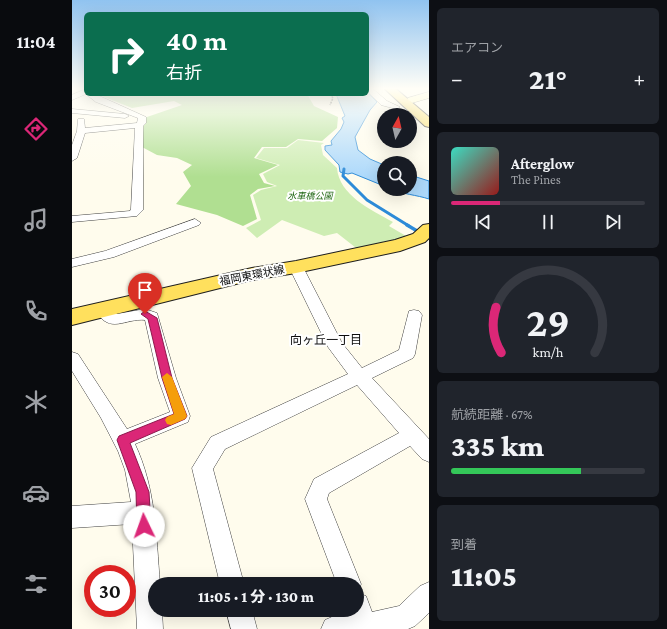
<!DOCTYPE html>
<html lang="ja">
<head>
<meta charset="utf-8">
<style>
  :root { --surface:#171b24; --page:#20242c; --text:#f1f3f6; --muted:#9ea1a6; --line:#363941; --accent:#db2777 }
  body { margin:0; font-family:"Crimson Pro","Noto Sans JP",serif; background:var(--page); color:var(--text); height:100vh; display:flex; flex-direction:column; font-size:15px; white-space:nowrap }
  * { box-sizing:border-box; margin:0 }
  p { font-size:13px; color:var(--muted) }
  .icon { flex:none; width:22px; height:22px; fill:none; stroke:currentColor; stroke-width:2; stroke-linecap:round; stroke-linejoin:round }
  .map { position:relative; flex:1; overflow:hidden }
  .drawer { display:flex; flex-direction:column; gap:8px; padding:8px; background:#0d0f14; width:238px }
  .drawer>* { flex:none }
  .hud { position:absolute; left:12px; top:12px; width:285px; height:84px; border-radius:6px; box-shadow:0 4px 16px #0002; background:#0b6e4f; color:#fff; overflow:hidden }
  .needle { width:26px; rotate:8deg }
  .buttons { position:absolute; left:305px; top:108px; display:grid; gap:8px }
  .buttons a { display:grid; place-items:center; width:40px; height:40px; border-radius:50%; background:var(--surface); box-shadow:0 4px 16px #0002; font-size:20px }
  .speed { position:absolute; left:12px; top:565px; display:flex; gap:8px; font-size:20px; font-weight:700; text-align:center }
  .speed>* { display:grid; place-content:center; width:52px; height:52px; border-radius:50%; background:var(--surface); box-shadow:0 4px 16px #0002; line-height:1 }
  .speed .limit { border:6px solid #d22; background:#fff; color:#111 }
  .pin { position:absolute; display:grid; place-items:center; width:34px; height:34px; color:#fff; margin:-41px -17px; border-radius:50% 50% 50% 0; rotate:-45deg; box-shadow:0 0 4px #0007 }
  .pin .icon { rotate:45deg }
  .me { position:absolute; width:44px; margin:-22px; rotate:357deg; stroke-linejoin:round; filter:drop-shadow(0 0 3px #0008) }
  .turn { display:flex; align-items:center; gap:14px; height:84px; padding:0 16px; font-size:18px }
  .turn .icon { width:52px; height:52px; stroke-width:2.5 }
  .turn b { display:block; font-size:28px; line-height:34px }
  .big { font-size:30px; font-weight:800; line-height:1.1 }
  .drawer .card { flex:1; display:flex; flex-direction:column; justify-content:center; gap:6px; min-width:0; padding:0 14px; border-radius:6px; background:var(--page) }
  .drawer .dial { align-items:center; gap:0 }
  .dial svg { height:104px; overflow:visible; fill:none; stroke:var(--line); stroke-width:7; stroke-linecap:round; text-anchor:middle }
  .dial text { fill:var(--text); stroke:none }
  .song { display:flex; align-items:center; gap:12px }
  .cover { width:48px; height:48px; border-radius:6px; background:linear-gradient(135deg,hsl(170 70% 55%),hsl(0 70% 35%)) }
  .played { height:4px; border-radius:2px; background:linear-gradient(90deg,var(--accent) 25%,var(--line) 25%) }
  .keys { display:flex; justify-content:space-around; direction:ltr }
  .heat { display:flex; justify-content:space-between; align-items:center; font-size:22px; direction:ltr }
  .charge { height:6px; border-radius:3px; background:linear-gradient(90deg,#34c759 67%,var(--line) 0) }
  .trip { position:absolute; left:76px; top:577px; width:216px; height:40px; border-radius:20px; background:var(--surface); box-shadow:0 4px 16px #0002; font-weight:800; line-height:40px; text-align:center }
  main { display:flex; flex:1; min-height:0 }
  .menu { display:flex; flex-direction:column; width:72px; justify-content:space-around; align-items:center; background:#090b0e; color:var(--muted) }
  .menu .icon { width:28px; height:28px }
  .menu .on { color:var(--accent) }
  .menu b { font-size:18px; color:var(--text) }
  .map>svg:first-child { display:block }
  .green { fill:#ceedb3 }
  .forest { fill:#b0df91 }
  .water { fill:#add9fb; stroke:#2d8bd8 }
  .lines { fill:none; stroke-linecap:round; stroke-linejoin:round }
  .stream-far1 { stroke:#2d8bd8; stroke-width:3 }
  .stream { stroke:#2d8bd8; stroke-width:3.5 }
  .street-casing { stroke:#404040; stroke-width:1 }
  .secondary-casing { stroke:#2f2f2f; stroke-width:1 }
  .primary-casing { stroke:#1e1e1e; stroke-width:2 }
  .path { stroke:#2f2f2f; stroke-width:1.5; stroke-dasharray:2 1; stroke-linecap:butt }
  .street { fill:#fff; fill-rule:evenodd }
  .secondary { fill:#fffaa8; fill-rule:evenodd }
  .primary { fill:#ffe05d; fill-rule:evenodd }
  .route { fill:#db2777; stroke:#8e194d }
  .slow { fill:#f59e0b }
  .labels { text-anchor:middle; dominant-baseline:central; stroke-width:4; stroke-linejoin:round; paint-order:stroke }
  .far-park-label { font-size:9px; font-style:italic; fill:#246a18; stroke:#fff }
  .street-label { font-size:11px; fill:#0d0d0d; stroke:#fff }
  .neighbourhood-label { font-size:12px; fill:#0d0d0d; stroke:#fff }
</style>
</head>
<body>
<main>
<nav class="menu">
<b>11:04</b>
<svg class="icon on" aria-label="directions" viewBox="0 0 24 24"><path d="M12 3l9 9-9 9-9-9zM9 14v-3h6M13 9l2 2-2 2"/></svg>
<svg class="icon" aria-label="music" viewBox="0 0 24 24"><path d="M9 18V5l10-2v13"/><circle cx="6" cy="18" r="3"/><circle cx="16" cy="16" r="3"/></svg>
<svg class="icon" aria-label="phone" viewBox="0 0 24 24"><path d="M5 4h4l2 5-3 2q2 4 5 5l2-3 5 2v4C11 20 4 13 5 4z"/></svg>
<svg class="icon" aria-label="climate" viewBox="0 0 24 24"><path d="M12 3v18M4 7l16 10M4 17L20 7"/></svg>
<svg class="icon" aria-label="car" viewBox="0 0 24 24"><path d="M5 17H2v-5l4-1 3-4h7l3 4 3 1v5h-3M9 17h6M6 11h13"/><circle cx="7" cy="17" r="2"/><circle cx="17" cy="17" r="2"/></svg>
<svg class="icon" aria-label="filters" viewBox="0 0 24 24"><path d="M4 7h16M4 17h16"/><circle cx="9" cy="7" r="2"/><circle cx="15" cy="17" r="2"/></svg>
</nav>
<div class="map">
<svg width="357" height="629" viewBox="0 0 357 629">
  <rect width="100%" height="100%" fill="#fffced"/>
  <!-- green -->
  <path class="green" d="M226 140 252 143 249 145 251 155 265 168C267 195 299 210 321 222L317 226 334 236 321 243 288 251 265 233 252 236 210 220 185 238 174 228 189 220 181 195 189 190 205 186 195 182 191 174 208 165 184 158 192 148H215Z"/>
  <!-- forest -->
  <polygon class="forest" points="25,94 235,94 242,106 266,117 265,128 250,141 226,139 214,147 190,147 182,158 206,165 187,174 192,183 203,186 186,189 178,195 185,219 171,226 145,215 104,204 119,186 111,172 120,165 105,158 85,155 70,147 72,118 110,105 102,101 60,108"/>
  <!-- water -->
  <g class="water">
    <polygon points="295,92 305,102 298,110 283,137 286,150 298,159 312,165 312,186 280,173 276,174 268,172 267,165 253,150 253,146 260,145 259,141 269,129 272,122 270,118 273,116 264,94 295,94"/>
    <path d="M338 175 357 181V199C345 195 329 194 320 189H338Z"/>
  </g>
  <g class="lines">
    <!-- stream-far1 -->
    <polyline class="stream-far1" points="272,169 271,176 295,200 337,226"/>
    <!-- stream -->
    <polyline class="stream" points="335,225 357,238"/>
    <!-- street casing -->
    <g class="street-casing">
      <g id="street">
        <polygon points="14,89 14,94 0,100 0,95"/>
        <polygon points="295,89 301,89 315,101 328,107 324,109 309,105 295,91"/>
        <polygon points="14,94 23,94 74,117 74,123 71,126 71,210 65,216 0,222 0,216 58,211 59,209 63,128 13,133 5,158 0,161 0,145 5,131 6,119 12,119 13,128 65,123 66,118 24,102"/>
        <polygon points="0,109 53,114 57,116 53,118 0,113"/>
        <polygon points="123,219 129,223 127,225 42,257 0,267 0,259 33,251"/>
        <polygon points="224,263 229,264 231,267 270,343 290,368 327,350 337,311 342,310 347,311 350,315 343,354 341,358 300,378 357,439 357,462 350,459 338,446 257,493 255,499 289,584 286,593 294,596 300,612 327,606 348,586 357,582 357,613 343,626 336,629 249,629 253,620 262,616 276,615 274,610 285,610 285,584 265,584 233,499 242,479 327,433 285,385 153,449 141,469 172,584 148,584 120,468 139,437 276,374 256,347 217,267 219,264"/>
        <path d="M31 306 36 307 45 314 73 309 85 313 104 378 118 416 116 422 63 444C84 489 84 535 88 584H83V610H90L91 629H65L60 524 0 528V506L59 502 53 470 46 451 29 418 0 371V352L6 354 55 429 98 412 86 378 73 320C53 318 38 335 24 311L26 307Z"/>
        <polygon points="154,610 180,610 185,629 159,629"/>
      </g>
    </g>
    <!-- secondary casing -->
    <g class="secondary-casing">
      <polygon id="secondary" points="357,92 357,98 340,103 335,100 336,98"/>
    </g>
    <!-- primary casing -->
    <g class="primary-casing">
      <g id="primary">
        <polygon points="313,89 324,89 357,117 357,127 353,126"/>
        <polygon points="357,224 357,238 353,242 328,251 224,273 180,280 0,325 0,309 180,268 224,261 323,240 341,234 351,225"/>
      </g>
    </g>
    <!-- path -->
    <polyline class="path" points="258,94 261,98 258,105"/>
    <!-- street -->
    <use href="#street" class="street"/>
    <!-- secondary -->
    <use href="#secondary" class="secondary"/>
    <!-- primary -->
    <use href="#primary" class="primary"/>
  </g>
  <!-- sky -->
  <linearGradient id="sky" x2="0" y2="1"><stop stop-color="#90c3f0"/><stop offset="0.5" stop-color="#fffef7"/><stop offset="1" stop-color="#fffef7" stop-opacity="0"/></linearGradient>
  <rect width="357" height="177" fill="url(#sky)"/>
  <!-- route -->
  <polygon class="route" points="73,311 85,318 100,378 115,416 113,419 58,443 77,492 79,526 77,531 72,533 67,531 65,526 64,492 45,440 47,436 102,414 90,378 76,319 69,314"/>
  <!-- slow -->
  <polygon class="slow" points="95,373 100,377 115,416 113,419 99,425 95,424 93,420 95,417 102,414 90,377"/>
  <g class="labels">
    <!-- far-park labels -->
    <g class="far-park-label">
      <text x="238" y="196">水車橋公園</text>
    </g>
    <!-- street labels -->
    <g class="street-label">
      <text transform="translate(180 275) rotate(-11)">福岡東環状線</text>
    </g>
    <!-- neighbourhood labels -->
    <g class="neighbourhood-label">
      <text x="254" y="340">向ヶ丘一丁目</text>
    </g>
  </g>
</svg>
<div class="buttons">
<a><svg class="needle" viewBox="-14 -14 28 28"><path d="M0-13l5 13h-10z" fill="#e53935"/><path d="M0 13l5-13h-10z" fill="#9ea1a6"/></svg></a>
<a><svg class="icon" aria-label="search" viewBox="0 0 24 24"><circle cx="10" cy="10" r="6"/><path d="M15 15l6 6"/></svg></a>
</div>
<div class="speed"><div class="limit">30</div></div>
<div class="pin" style="left:73px;top:314px;background:#d93025"><svg class="icon" aria-label="arrive" viewBox="0 0 24 24"><path d="M6 21V4h12l-3 4 3 4H6"/></svg></div>
<svg class="me" style="left:72px;top:526px" viewBox="-20 -20 40 40"><circle r="19" fill="#fff"/><path d="M0-13L10 11 0 6-10 11z" fill="#db2777"/></svg>
<div class="trip">11:05 · 1 分 · 130 m</div>
<div class="hud">
<div class="turn"><svg class="icon" aria-label="right" viewBox="0 0 24 24"><path d="M7 20v-9h11M14 6l5 5-5 5"/></svg><div><b>40 m</b>右折</div></div>
</div>
</div>
<section class="drawer">
<div class="card"><p>エアコン</p>
<div class="heat"><a>−</a><b class="big">21°</b><a>+</a></div>
</div>
<div class="card">
<div class="song"><i class="cover"></i><div><b>Afterglow</b><p>The Pines</p></div></div>
<div class="played"></div>
<div class="keys"><svg class="icon" aria-label="previous" viewBox="0 0 24 24"><path d="M18 5L8 12l10 7zM5 5v14"/></svg><svg class="icon" aria-label="pause" viewBox="0 0 24 24"><path d="M8 5v14M16 5v14"/></svg><svg class="icon" aria-label="next" viewBox="0 0 24 24"><path d="M6 5l10 7-10 7zM19 5v14"/></svg></div>
</div>
<div class="card dial"><svg viewBox="0 0 100 80">
<path d="M14 69A42 42 0 1 1 86 69"/>
<path d="M14 69A42 42 0 0 1 10 34" stroke="#db2777"/>
<text x="50" y="56" font-size="32" font-weight="700">29</text>
<text x="50" y="72" font-size="11">km/h</text>
</svg></div>
<div class="card"><p>航続距離 · 67%</p><b class="big">335 km</b><div class="charge"></div></div>
<div class="card"><p>到着</p><b class="big">11:05</b></div>
</section>
</main>
</body>
</html>
